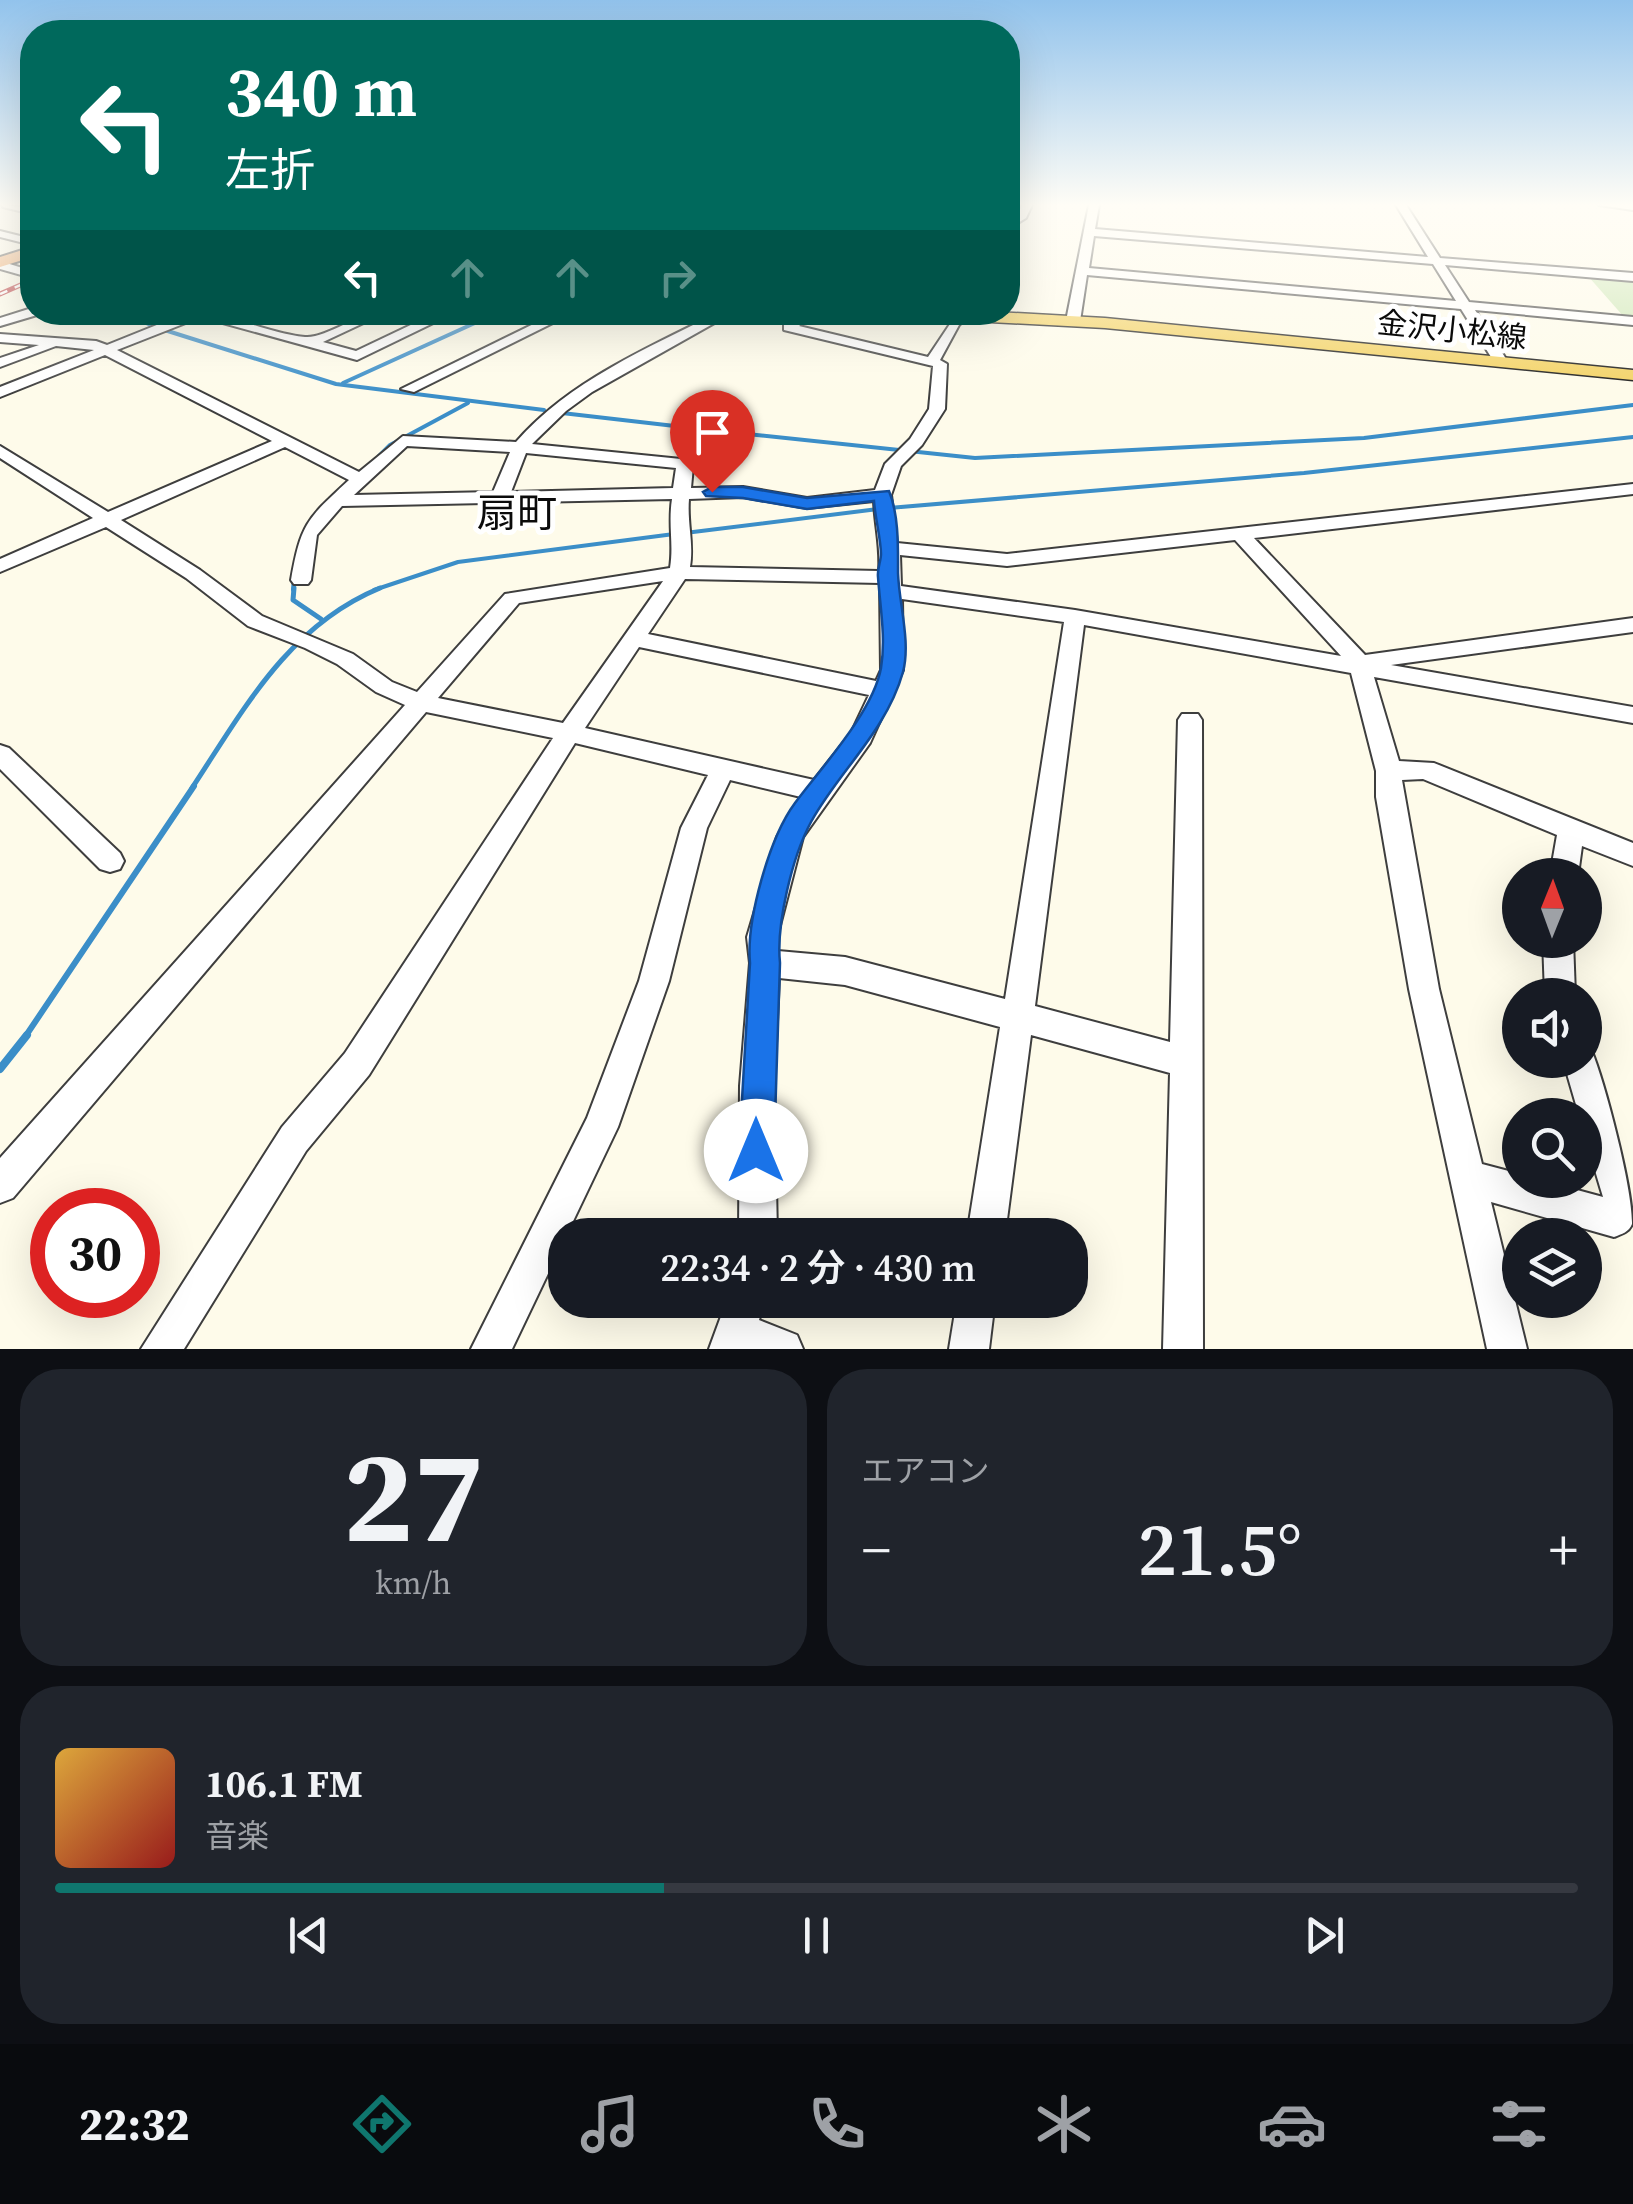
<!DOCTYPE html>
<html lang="ja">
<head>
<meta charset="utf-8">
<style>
  :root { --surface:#171b24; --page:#20242c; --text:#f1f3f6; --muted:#9ea1a6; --line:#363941; --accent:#0f766e }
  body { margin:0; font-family:"Source Serif 4","Noto Sans JP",serif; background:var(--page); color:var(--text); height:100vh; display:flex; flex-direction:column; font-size:38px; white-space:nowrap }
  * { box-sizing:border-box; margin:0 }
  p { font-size:32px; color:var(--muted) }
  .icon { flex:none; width:55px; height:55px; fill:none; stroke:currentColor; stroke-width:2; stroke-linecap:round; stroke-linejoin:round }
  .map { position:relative; height:1349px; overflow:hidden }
  .side { display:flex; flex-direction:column; gap:20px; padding:20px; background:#0d0f14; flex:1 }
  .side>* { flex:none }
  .banner { position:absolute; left:20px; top:20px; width:1000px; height:305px; border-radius:40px; box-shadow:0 10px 40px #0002; background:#00695c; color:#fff; overflow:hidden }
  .needle { width:65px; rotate:1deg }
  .controls { position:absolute; left:1502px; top:858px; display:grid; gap:20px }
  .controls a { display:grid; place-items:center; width:100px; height:100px; border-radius:50%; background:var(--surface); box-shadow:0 10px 40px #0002; font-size:50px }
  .speed { position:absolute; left:30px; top:1188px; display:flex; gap:20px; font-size:50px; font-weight:700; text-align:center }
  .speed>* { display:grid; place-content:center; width:130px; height:130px; border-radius:50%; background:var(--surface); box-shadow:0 10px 40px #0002; line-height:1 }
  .speed .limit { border:15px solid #d22; background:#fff; color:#111 }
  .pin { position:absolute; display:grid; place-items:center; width:85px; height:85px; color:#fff; margin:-102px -42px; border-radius:50% 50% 50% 0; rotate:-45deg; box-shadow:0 0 10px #0007 }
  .pin .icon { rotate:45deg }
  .me { position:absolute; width:110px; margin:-55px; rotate:0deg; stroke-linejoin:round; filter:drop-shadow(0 0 8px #0008) }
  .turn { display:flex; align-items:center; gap:35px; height:210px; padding:0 40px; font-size:45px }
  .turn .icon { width:130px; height:130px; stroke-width:2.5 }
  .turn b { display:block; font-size:70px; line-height:85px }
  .lanes { display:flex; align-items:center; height:95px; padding:0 40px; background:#0003; justify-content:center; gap:50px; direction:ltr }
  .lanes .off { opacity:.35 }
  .big { font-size:75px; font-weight:600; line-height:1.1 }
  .side .tile { flex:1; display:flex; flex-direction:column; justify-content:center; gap:15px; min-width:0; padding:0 35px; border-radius:40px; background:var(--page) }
  .side .dial { align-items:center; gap:0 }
  .dial b { font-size:130px; line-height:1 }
  .song { display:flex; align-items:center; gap:30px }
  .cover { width:120px; height:120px; border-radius:15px; background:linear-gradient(135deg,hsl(40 70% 55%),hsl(0 70% 35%)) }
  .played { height:10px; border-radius:5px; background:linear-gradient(90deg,var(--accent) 40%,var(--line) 40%) }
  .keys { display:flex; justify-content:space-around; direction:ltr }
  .heat { display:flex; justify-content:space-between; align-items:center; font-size:55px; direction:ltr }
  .side .tiles { flex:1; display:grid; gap:20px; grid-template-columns:1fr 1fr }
  .tile:last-child { grid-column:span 2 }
  .trip { position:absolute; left:548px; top:1218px; width:540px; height:100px; border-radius:40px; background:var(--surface); box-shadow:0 10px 40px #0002; font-weight:600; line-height:100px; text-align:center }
  .dock { display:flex; height:160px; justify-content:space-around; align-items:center; background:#090b0e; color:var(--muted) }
  .dock .icon { width:70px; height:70px }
  .dock .selected { color:var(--accent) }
  .dock b { font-size:45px; color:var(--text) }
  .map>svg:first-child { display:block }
  .green { fill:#cee7b6 }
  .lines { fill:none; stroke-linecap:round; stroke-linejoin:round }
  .stream-far3 { stroke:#3b8ec8; stroke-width:4 }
  .stream-far2 { stroke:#3b8ec8; stroke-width:5 }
  .stream-far1 { stroke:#3b8ec8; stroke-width:6 }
  .stream { stroke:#3b8ec8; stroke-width:8 }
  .minor-casing { stroke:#3e3e3e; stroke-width:4 }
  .major-casing { stroke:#1c1c1c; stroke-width:3 }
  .highway-casing { stroke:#1c1c1c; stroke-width:4 }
  .minor { fill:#fff; fill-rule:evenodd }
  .major { fill:#f3d265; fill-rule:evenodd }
  .highway { fill:#ef9e57; fill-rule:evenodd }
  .rail-casing { stroke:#b5292e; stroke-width:5 }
  .rail { stroke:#fff; stroke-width:2.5; stroke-dasharray:8; stroke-linecap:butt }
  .route { fill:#1a73e8; stroke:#114b97; stroke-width:2.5 }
  .labels { text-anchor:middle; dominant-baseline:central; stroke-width:10; stroke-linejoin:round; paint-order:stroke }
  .far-street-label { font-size:30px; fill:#0b0b0b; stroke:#fff }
  .quarter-label { font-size:40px; fill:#0b0b0b; stroke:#fff }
</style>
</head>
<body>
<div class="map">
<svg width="1633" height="1349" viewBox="0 0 1633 1349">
  <rect width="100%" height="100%" fill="#fefbea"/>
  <!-- green -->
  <polygon class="green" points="1588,276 1633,280 1633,318 1624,317"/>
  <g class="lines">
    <!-- stream-far3 -->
    <g class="stream-far3">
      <polyline points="122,312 155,327 336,384 544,410"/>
      <polyline points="33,315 70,312"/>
      <polyline points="343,383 499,312"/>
      <polyline points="562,413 718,431"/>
      <polyline points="728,432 975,458 1364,438 1633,405"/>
      <polyline points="379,456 390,445 468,403"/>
      <polyline points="889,508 1304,473 1633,437"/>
      <polyline points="685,533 878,509"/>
      <polyline points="293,590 294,577"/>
      <polyline points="374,590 458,562 674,534"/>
    </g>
    <!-- stream-far2 -->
    <g class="stream-far2">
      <polyline points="294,588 293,600 321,619"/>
      <path d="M192 788C244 709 288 626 380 588"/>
    </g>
    <!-- stream-far1 -->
    <polyline class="stream-far1" points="25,1037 194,786"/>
    <!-- stream -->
    <polyline class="stream" points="0,1069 27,1035"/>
    <!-- minor casing -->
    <g class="minor-casing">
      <g id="minor">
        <polygon points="2,205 32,208 32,214 3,207"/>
        <polygon points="1022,205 1032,205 1026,218 1008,229 1008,221 1018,214"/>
        <path d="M1089 205H1099L1095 229 1428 257 1396 205H1406L1440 258 1633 273V281L1445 265 1469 302 1633 317V325L1475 310 1508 362 1501 366 1496 365 1461 309 1087 275 1080 321 1073 325 1066 321ZM1094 236 1433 264 1456 301 1089 268Z"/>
        <polygon points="1599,205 1633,205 1633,210"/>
        <polygon points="0,231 32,239 32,245 0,237"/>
        <polygon points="1008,236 1017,246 1008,255"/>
        <polygon points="0,261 32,271 32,278 0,269"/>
        <polygon points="32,308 37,315 0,326 0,318"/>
        <path d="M189 312C230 312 265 333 305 337 325 339 358 312 387 312L323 342 356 351 438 312H456L357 360 201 317 117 350 359 472 403 436 516 442C569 381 648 348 719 312H734L592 392 566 411 532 444 681 459 719 430 727 435 693 466 691 488 743 487 807 498 875 490 885 464 910 439 929 409 933 366 784 330V324L800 312H810V318L799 326 928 357 958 312H972L959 325 940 360 947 364 945 409 922 445 901 466 891 495 897 543 1007 554 1633 484V494L1254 538 1365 655 1633 618V632L1391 665 1633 707V723L1374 677 1399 761 1434 763 1633 843V866L1582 846 1578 875H1550L1557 835 1423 779 1402 780 1439 989 1482 1164 1520 1174V1180H1540L1603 1197 1585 1137V1115H1579L1563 1060H1585V1047L1591 1049C1605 1083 1633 1190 1632 1224 1629 1232 1622 1234 1614 1237L1491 1202 1527 1349H1487L1409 989 1376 797V771L1351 673 1084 625 1035 1006 1170 1042 1178 720 1182 714H1198L1202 720 1203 1349H1163L1170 1073 1031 1035 1005 1235H967L1000 1027 845 985 779 978 774 1086 777 1235H739L740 1086 750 963 747 937 777 837 801 797 730 780 707 828 669 981 618 1127 512 1349H471L587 1118 639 981 681 828 708 775 575 743 369 1075 306 1151 184 1349H141L282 1127 345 1053 553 738 426 712 13 1198 0 1203V1158L405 705 376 692 337 664 305 648 248 626 186 578 106 527 0 572V559L93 518 0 458V446L108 512 272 441 105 355 0 397V387L94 350 56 346 0 367V358L39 345 0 342V334L96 341 107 345ZM407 446 510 452 493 492 354 495ZM285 447 349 480C307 519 301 523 291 580L294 584H308L311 580 317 535 342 506 672 499C668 525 674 544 670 568L505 594 417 692 392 682 353 654 262 616 200 570 121 520ZM526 453 676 468 673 488 511 492ZM743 497 807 508 874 501C875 526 881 547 879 571L690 567C694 543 687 524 689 499ZM1235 540 1341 656 1075 610 901 586 900 555 1007 566ZM685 579 880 583 881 670 876 681 648 634ZM663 581 563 723 438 698 519 603ZM902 599 1064 622 1005 999 845 957 778 951 777 937 803 837 870 743 903 670ZM639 647 869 695 851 733 814 780 585 728Z"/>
        <polygon points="558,312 575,312 414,392 401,389"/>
        <polygon points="0,745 9,748 120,853 124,861 120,869 110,872 100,869 0,769"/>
        <polygon points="1543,940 1573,940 1575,995 1545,995"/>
        <polygon points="727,1300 765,1300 759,1320 797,1335 803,1349 709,1349"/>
        <polygon points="957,1300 995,1300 989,1349 949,1349"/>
      </g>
    </g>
    <!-- major casing -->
    <g class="major-casing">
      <polygon id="major" points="719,312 996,312 1105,318 1633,370 1633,380 1105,328 932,319 727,317"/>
    </g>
    <!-- highway casing -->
    <g class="highway-casing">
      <polygon id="highway" points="32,247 32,257 0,267 0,257"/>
    </g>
    <!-- minor -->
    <use href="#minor" class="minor"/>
    <!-- major -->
    <use href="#major" class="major"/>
    <!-- highway -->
    <use href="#highway" class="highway"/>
    <!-- rail casing -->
    <g class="rail-casing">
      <polyline id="rail" points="0,294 32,280"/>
    </g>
    <!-- rail -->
    <use href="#rail" class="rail"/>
  </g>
  <!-- sky -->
  <linearGradient id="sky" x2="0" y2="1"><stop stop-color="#92c3ec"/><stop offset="0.52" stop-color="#fffdf6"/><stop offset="1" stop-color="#fffdf6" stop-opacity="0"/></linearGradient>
  <rect width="1633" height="394" fill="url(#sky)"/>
  <!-- route -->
  <path class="route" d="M712 487H743L807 498 889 491C899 515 898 548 898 573 899 604 911 642 903 672 886 732 839 771 811 822 792 857 776 925 780 963L774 1151 769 1163 756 1168 744 1163 739 1151 750 963C746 921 769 838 795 803 821 768 873 712 881 668 886 638 880 606 878 577 877 569 881 561 881 554 881 540 875 517 874 501L807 509 743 498 706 496 703 492Z"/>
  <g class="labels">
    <!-- far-street labels -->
    <g class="far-street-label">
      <text transform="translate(1452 330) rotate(6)">金沢小松線</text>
    </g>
    <!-- quarter labels -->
    <g class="quarter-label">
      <text x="517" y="513">扇町</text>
    </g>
  </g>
</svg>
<div class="controls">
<a><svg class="needle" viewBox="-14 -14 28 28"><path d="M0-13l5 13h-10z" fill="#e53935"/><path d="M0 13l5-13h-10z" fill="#9ea1a6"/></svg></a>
<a><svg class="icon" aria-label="sound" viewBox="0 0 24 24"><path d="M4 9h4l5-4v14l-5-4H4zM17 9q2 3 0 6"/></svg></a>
<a><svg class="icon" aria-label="search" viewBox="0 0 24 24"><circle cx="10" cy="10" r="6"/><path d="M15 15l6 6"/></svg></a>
<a><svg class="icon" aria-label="layers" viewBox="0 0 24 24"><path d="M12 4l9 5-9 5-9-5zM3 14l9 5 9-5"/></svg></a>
</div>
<div class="speed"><div class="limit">30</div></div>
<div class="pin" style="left:712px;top:492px;background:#d93025"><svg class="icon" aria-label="arrive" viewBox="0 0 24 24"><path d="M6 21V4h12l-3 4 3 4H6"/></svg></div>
<svg class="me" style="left:756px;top:1151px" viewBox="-20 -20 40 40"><circle r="19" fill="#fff"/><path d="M0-13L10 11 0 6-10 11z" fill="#1a73e8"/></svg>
<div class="trip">22:34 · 2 分 · 430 m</div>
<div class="banner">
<div class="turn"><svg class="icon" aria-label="left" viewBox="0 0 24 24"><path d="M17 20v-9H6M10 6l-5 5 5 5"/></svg><div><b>340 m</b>左折</div></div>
<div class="lanes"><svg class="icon" aria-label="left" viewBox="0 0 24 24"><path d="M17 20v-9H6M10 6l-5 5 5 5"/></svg><svg class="icon off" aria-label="ahead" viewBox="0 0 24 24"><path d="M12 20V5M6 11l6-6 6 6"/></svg><svg class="icon off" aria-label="ahead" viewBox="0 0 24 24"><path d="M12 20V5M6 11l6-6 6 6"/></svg><svg class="icon off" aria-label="right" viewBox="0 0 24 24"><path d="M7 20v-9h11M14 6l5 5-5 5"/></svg></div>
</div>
</div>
<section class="side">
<div class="tiles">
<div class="tile dial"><b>27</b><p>km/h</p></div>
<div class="tile"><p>エアコン</p>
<div class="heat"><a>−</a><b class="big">21.5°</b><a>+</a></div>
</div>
<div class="tile">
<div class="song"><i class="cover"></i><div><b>106.1 FM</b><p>音楽</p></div></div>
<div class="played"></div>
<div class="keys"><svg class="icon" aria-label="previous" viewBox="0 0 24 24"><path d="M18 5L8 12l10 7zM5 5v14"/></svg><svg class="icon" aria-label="pause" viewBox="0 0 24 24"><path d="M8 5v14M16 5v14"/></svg><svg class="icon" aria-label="next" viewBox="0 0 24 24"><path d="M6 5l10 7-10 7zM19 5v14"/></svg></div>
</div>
</div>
</section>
<nav class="dock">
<b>22:32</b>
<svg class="icon selected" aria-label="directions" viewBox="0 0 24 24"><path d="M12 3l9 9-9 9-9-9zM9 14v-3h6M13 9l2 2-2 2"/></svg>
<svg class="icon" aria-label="music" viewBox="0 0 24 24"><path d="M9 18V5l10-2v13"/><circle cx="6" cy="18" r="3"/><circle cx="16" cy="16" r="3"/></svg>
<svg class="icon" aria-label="phone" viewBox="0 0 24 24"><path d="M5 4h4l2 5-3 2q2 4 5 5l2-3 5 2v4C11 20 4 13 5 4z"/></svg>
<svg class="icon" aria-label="climate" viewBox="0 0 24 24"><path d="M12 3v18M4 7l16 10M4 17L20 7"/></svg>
<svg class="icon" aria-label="car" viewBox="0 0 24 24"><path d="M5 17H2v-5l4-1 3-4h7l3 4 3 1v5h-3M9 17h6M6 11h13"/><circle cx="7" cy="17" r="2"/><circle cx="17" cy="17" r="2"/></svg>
<svg class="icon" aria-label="filters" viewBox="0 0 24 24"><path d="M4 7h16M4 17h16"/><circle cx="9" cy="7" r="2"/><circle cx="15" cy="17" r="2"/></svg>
</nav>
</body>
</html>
